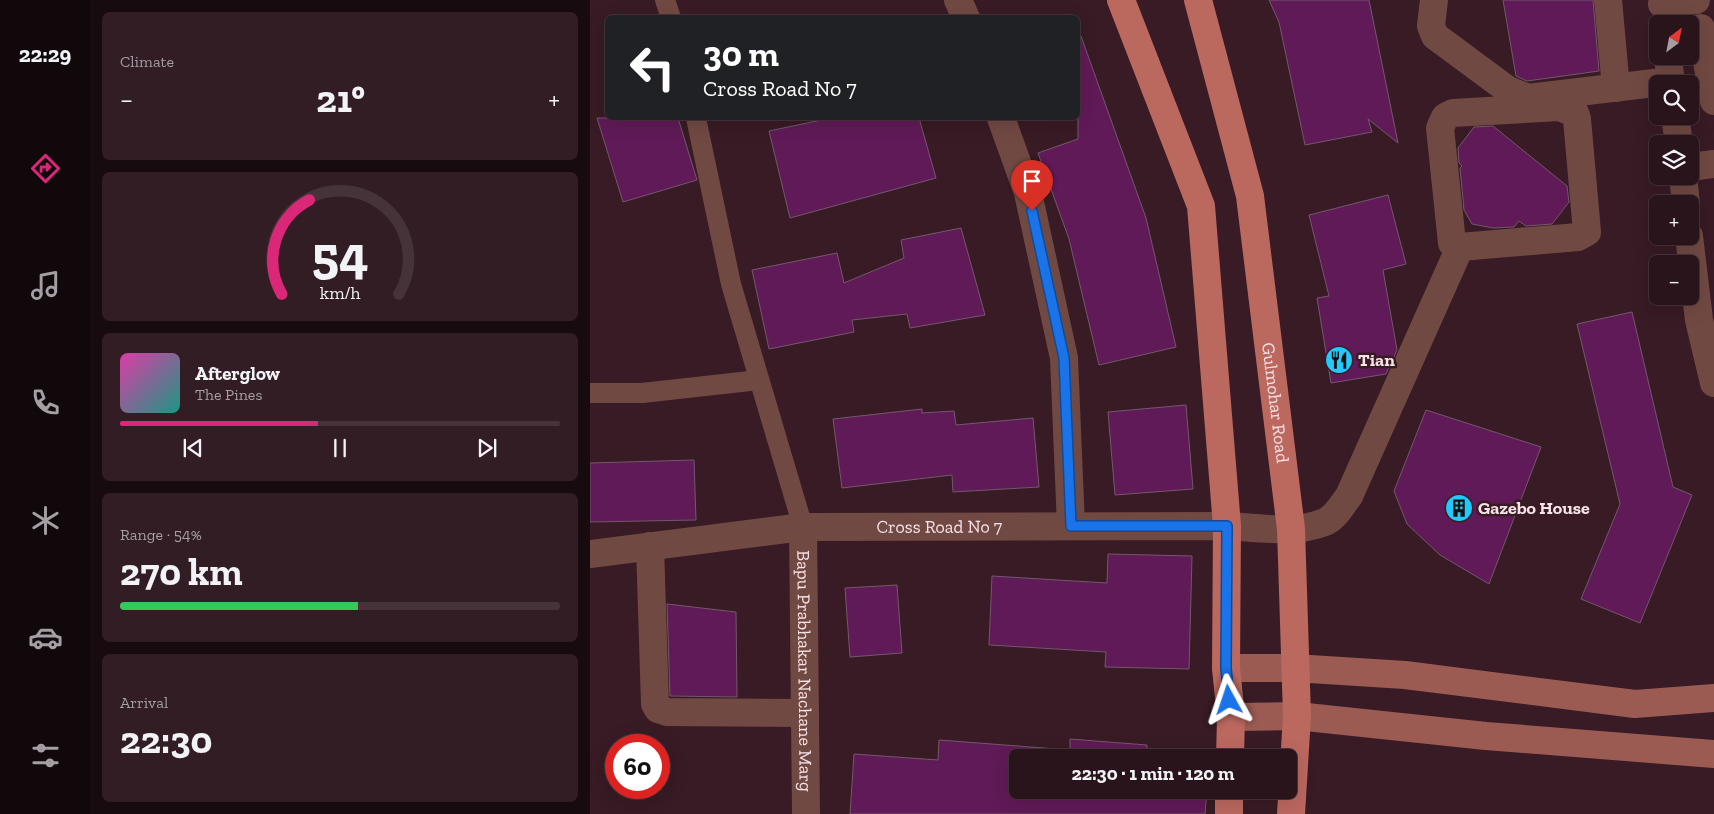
<!DOCTYPE html>
<html lang="en">
<head>
<meta charset="utf-8">
<style>
  :root { --surface:#2a141b; --page:#321d24; --text:#f1f3f6; --muted:#a59ea3; --line:#46333a; --accent:#db2777 }
  body { margin:0; font-family:"Zilla Slab",serif; background:var(--page); color:var(--text); height:100vh; display:flex; flex-direction:column; font-size:19px; white-space:nowrap }
  * { box-sizing:border-box; margin:0 }
  p { font-size:16px; color:var(--muted) }
  .icon { flex:none; width:28px; height:28px; fill:none; stroke:currentColor; stroke-width:2; stroke-linecap:round; stroke-linejoin:round }
  .map { position:relative; flex:1; overflow:hidden }
  .panel { display:flex; flex-direction:column; gap:12px; padding:12px; background:#170b0f; width:500px }
  .panel>* { flex:none }
  .hud { position:absolute; left:15px; top:15px; width:475px; height:105px; border-radius:8px; box-shadow:0 5px 20px #0002,0 0 0 1px var(--line); background:#202124; color:#fff; overflow:hidden }
  .needle { width:32px; rotate:32deg }
  .buttons { position:absolute; left:1059px; top:15px; display:grid; gap:10px }
  .buttons a { display:grid; place-items:center; width:50px; height:50px; border-radius:8px; background:var(--surface); box-shadow:0 5px 20px #0002,0 0 0 1px var(--line); font-size:25px }
  .speed { position:absolute; left:15px; top:734px; display:flex; gap:10px; font-size:25px; font-weight:700; text-align:center }
  .speed>* { display:grid; place-content:center; width:65px; height:65px; border-radius:50%; background:var(--surface); box-shadow:0 5px 20px #0002,0 0 0 1px var(--line); line-height:1 }
  .speed .limit { border:8px solid #d22; background:#fff; color:#111 }
  .pin { position:absolute; display:grid; place-items:center; width:42px; height:42px; color:#fff; margin:-51px -21px; border-radius:50% 50% 50% 0; rotate:-45deg; box-shadow:0 0 5px #0007 }
  .pin .icon { rotate:45deg }
  .me { position:absolute; width:55px; margin:-28px; rotate:355deg; stroke-linejoin:round; filter:drop-shadow(0 0 4px #0008) }
  .turn { display:flex; align-items:center; gap:18px; height:105px; padding:0 15px; font-size:22px }
  .turn .icon { width:65px; height:65px; stroke-width:2.5 }
  .turn b { display:block; font-size:35px; line-height:42px }
  .big { font-size:38px; font-weight:700; line-height:1.1 }
  .panel .card { flex:1; display:flex; flex-direction:column; justify-content:center; gap:8px; min-width:0; padding:0 18px; border-radius:8px; background:var(--page) }
  .panel .dial { align-items:center; gap:0 }
  .dial svg { height:130px; overflow:visible; fill:none; stroke:var(--line); stroke-width:7; stroke-linecap:round; text-anchor:middle }
  .dial text { fill:var(--text); stroke:none }
  .song { display:flex; align-items:center; gap:15px }
  .cover { width:60px; height:60px; border-radius:8px; background:linear-gradient(135deg,hsl(320 70% 55%),hsl(170 70% 35%)) }
  .played { height:5px; border-radius:2px; background:linear-gradient(90deg,var(--accent) 45%,var(--line) 45%) }
  .keys { display:flex; justify-content:space-around; direction:ltr }
  .heat { display:flex; justify-content:space-between; align-items:center; font-size:28px; direction:ltr }
  .charge { height:8px; border-radius:4px; background:linear-gradient(90deg,#34c759 54%,var(--line) 0) }
  .trip { position:absolute; left:419px; top:749px; width:288px; height:50px; border-radius:8px; background:var(--surface); box-shadow:0 5px 20px #0002,0 0 0 1px var(--line); font-weight:700; line-height:50px; text-align:center }
  main { display:flex; flex:1; min-height:0 }
  .menu { display:flex; flex-direction:column; width:90px; justify-content:space-around; align-items:center; background:#11080b; color:var(--muted) }
  .menu .icon { width:35px; height:35px }
  .menu .selected { color:var(--accent) }
  .menu b { font-size:22px; color:var(--text) }
  .map>svg:first-child { display:block }
  .building { fill:#601a57; stroke:#73586d }
  .lines { fill:none; stroke-linecap:round; stroke-linejoin:round }
  .lane { stroke:#714943; stroke-width:20 }
  .street { stroke:#714943; stroke-width:28 }
  .secondary { stroke:#9b5b53; stroke-width:28 }
  .primary { stroke:#bb685f; stroke-width:28 }
  .route-casing { stroke:#114b97; stroke-width:12 }
  .route { stroke:#1a73e8; stroke-width:9 }
  .labels { text-anchor:middle; dominant-baseline:central; stroke-width:5; stroke-linejoin:round; paint-order:stroke }
  .poi-label { font-size:18px; font-weight:bold; fill:#f7e2e7; stroke:#381b24; text-anchor:start }
  .street-label { font-size:18px; fill:#f7e2e7; stroke:#381b24 }
</style>
</head>
<body>
<main>
<nav class="menu">
<b>22:29</b>
<svg class="icon selected" aria-label="directions" viewBox="0 0 24 24"><path d="M12 3l9 9-9 9-9-9zM9 14v-3h6M13 9l2 2-2 2"/></svg>
<svg class="icon" aria-label="music" viewBox="0 0 24 24"><path d="M9 18V5l10-2v13"/><circle cx="6" cy="18" r="3"/><circle cx="16" cy="16" r="3"/></svg>
<svg class="icon" aria-label="phone" viewBox="0 0 24 24"><path d="M5 4h4l2 5-3 2q2 4 5 5l2-3 5 2v4C11 20 4 13 5 4z"/></svg>
<svg class="icon" aria-label="climate" viewBox="0 0 24 24"><path d="M12 3v18M4 7l16 10M4 17L20 7"/></svg>
<svg class="icon" aria-label="car" viewBox="0 0 24 24"><path d="M5 17H2v-5l4-1 3-4h7l3 4 3 1v5h-3M9 17h6M6 11h13"/><circle cx="7" cy="17" r="2"/><circle cx="17" cy="17" r="2"/></svg>
<svg class="icon" aria-label="filters" viewBox="0 0 24 24"><path d="M4 7h16M4 17h16"/><circle cx="9" cy="7" r="2"/><circle cx="15" cy="17" r="2"/></svg>
</nav>
<section class="panel">
<div class="card"><p>Climate</p>
<div class="heat"><a>−</a><b class="big">21°</b><a>+</a></div>
</div>
<div class="card dial"><svg viewBox="0 0 100 80">
<path d="M14 69A42 42 0 1 1 86 69"/>
<path d="M14 69A42 42 0 0 1 31 11" stroke="#db2777"/>
<text x="50" y="56" font-size="32" font-weight="700">54</text>
<text x="50" y="72" font-size="11">km/h</text>
</svg></div>
<div class="card">
<div class="song"><i class="cover"></i><div><b>Afterglow</b><p>The Pines</p></div></div>
<div class="played"></div>
<div class="keys"><svg class="icon" aria-label="previous" viewBox="0 0 24 24"><path d="M18 5L8 12l10 7zM5 5v14"/></svg><svg class="icon" aria-label="pause" viewBox="0 0 24 24"><path d="M8 5v14M16 5v14"/></svg><svg class="icon" aria-label="next" viewBox="0 0 24 24"><path d="M6 5l10 7-10 7zM19 5v14"/></svg></div>
</div>
<div class="card"><p>Range · 54%</p><b class="big">270 km</b><div class="charge"></div></div>
<div class="card"><p>Arrival</p><b class="big">22:30</b></div>
</section>
<div class="map">
<svg width="1124" height="814" viewBox="0 0 1124 814">
  <rect width="100%" height="100%" fill="#381b24"/>
  <!-- building -->
  <g class="building">
    <polygon points="679,0 779,0 808,143 778,119 782,132 715,145 689,22"/>
    <polygon points="913,0 1003,0 1009,71 937,81 926,76"/>
    <polygon points="491,36 556,218 586,347 509,365 479,239 448,153 488,139 488,37"/>
    <polygon points="7,118 88,118 107,180 33,202"/>
    <polygon points="241,118 329,118 346,178 200,218 179,131"/>
    <polygon points="903,126 977,186 979,202 962,224 936,226 929,221 924,227 903,228 882,224 874,210 870,168 872,166 869,163 868,148 884,127"/>
    <polygon points="798,195 816,264 793,270 807,350 796,374 741,383 727,298 739,296 719,215"/>
    <polygon points="371,228 395,315 320,328 317,314 262,320 264,332 179,349 162,270 247,253 254,283 314,258 311,240"/>
    <polygon points="1042,312 1083,487 1102,495 1050,623 991,599 1030,504 987,324"/>
    <polygon points="596,405 603,489 525,495 518,412"/>
    <polygon points="332,409 332,413 364,411 366,425 443,418 449,487 363,492 362,475 252,488 243,419"/>
    <polygon points="836,410 951,447 899,584 850,555 817,524 804,491"/>
    <polygon points="104,460 106,520 0,522 0,463"/>
    <polygon points="518,554 602,556 599,669 515,667 516,652 399,645 402,576 517,583"/>
    <polygon points="307,585 312,653 260,657 255,588"/>
    <polygon points="77,604 146,612 147,697 80,696"/>
    <polygon points="480,739 557,745 557,753 619,758 428,758 428,790 617,790 615,814 260,814 264,754 348,760 349,740 480,750"/>
  </g>
  <g class="lines">
    <!-- lane -->
    <g class="lane">
      <polyline points="75,0 81,18"/>
      <polyline points="106,118 141,284 213,527"/>
      <polyline points="0,393 52,393 169,380"/>
    </g>
    <!-- street -->
    <g class="street">
      <polyline points="368,0 376,18"/>
      <polyline points="844,0 841,26 845,36 918,90 938,98 1081,81"/>
      <polyline points="1018,0 1026,88"/>
      <polyline points="1072,4 1106,0"/>
      <polyline points="1111,28 1124,101"/>
      <polyline points="1078,56 1081,84"/>
      <polygon points="969,107 985,113 987,119 997,232 988,237 870,247 862,243 850,128 855,117 863,113"/>
      <polyline points="1085,116 1089,144"/>
      <polyline points="411,118 438,193 474,358 481,526"/>
      <polyline points="1100,167 1124,164"/>
      <polyline points="1093,176 1096,204"/>
      <polyline points="1099,236 1109,320 1124,383"/>
      <path id="s1" d="M213 527 216 814"/>
      <polyline points="60,546 65,704 68,709 77,712 215,713"/>
      <path id="s2" d="M0 554 213 527 637 526C669 528 705 534 735 522 746 517 752 505 759 496L870 247"/>
    </g>
    <!-- secondary -->
    <g class="secondary">
      <polyline points="636,668 704,668 815,675 1045,704 1124,698"/>
      <polyline points="641,717 707,716 896,736 1124,754"/>
    </g>
    <!-- primary -->
    <g class="primary">
      <polyline points="531,0 611,206 637,526 636,668 641,717 640,758"/>
      <path id="s3" d="M608 0 660 196 701 529 707 716 701 814"/>
      <polyline points="639,814 639,790"/>
    </g>
  </g>
  <g class="lines">
    <!-- route casing -->
    <g class="route-casing">
      <polyline id="route" points="442,211 474,358 481,526 637,526 636,668 639,700"/>
    </g>
    <!-- route -->
    <use href="#route" class="route"/>
  </g>
  <!-- icons -->
  <defs>
    <g id="restaurant-disc" transform="scale(1.4375)"><circle r="9.5" fill="#21c9fd" stroke="#381b24"/><path d="M-5-6h1v4h1v-4h1v4h1v-4h1v5L-1.5 .5V6h-2V.5L-5-1ZM5-6V6H3V1.5H1.5Q1.5-4 5-6Z" fill="#111"/></g>
    <g id="building-disc" transform="scale(1.4375)"><circle r="9.5" fill="#21c9fd" stroke="#381b24"/><path d="M-4-6H4V6H1V3H-1V6H-4ZM-2.5-4.3h1.7v1.8h-1.7ZM.8-4.3h1.7v1.8H.8ZM-2.5-1h1.7V.8h-1.7ZM.8-1h1.7V.8H.8Z" fill="#111"/></g>
  </defs>
  <g fill-rule="evenodd">
    <use href="#restaurant-disc" x="749" y="360"/>
    <use href="#building-disc" x="869" y="508"/>
  </g>
  <g class="labels">
    <!-- poi labels -->
    <g class="poi-label">
      <text x="768" y="360">Tian</text>
      <text x="888" y="508">Gazebo House</text>
    </g>
    <!-- street labels -->
    <g class="street-label">
      <text stroke="none"><textPath href="#s3" startOffset="411">Gulmohar Road</textPath></text>
      <text stroke="none"><textPath href="#s2" startOffset="351">Cross Road No 7</textPath></text>
      <text stroke="none"><textPath href="#s1" startOffset="144">Bapu Prabhakar Nachane Marg</textPath></text>
    </g>
  </g>
</svg>
<div class="buttons">
<a><svg class="needle" viewBox="-14 -14 28 28"><path d="M0-13l5 13h-10z" fill="#e53935"/><path d="M0 13l5-13h-10z" fill="#a59ea3"/></svg></a>
<a><svg class="icon" aria-label="search" viewBox="0 0 24 24"><circle cx="10" cy="10" r="6"/><path d="M15 15l6 6"/></svg></a>
<a><svg class="icon" aria-label="layers" viewBox="0 0 24 24"><path d="M12 4l9 5-9 5-9-5zM3 14l9 5 9-5"/></svg></a>
<a>+</a>
<a>−</a>
</div>
<div class="speed"><div class="limit">60</div></div>
<div class="pin" style="left:442px;top:211px;background:#d93025"><svg class="icon" aria-label="arrive" viewBox="0 0 24 24"><path d="M6 21V4h12l-3 4 3 4H6"/></svg></div>
<svg class="me" style="left:639px;top:700px" viewBox="-20 -20 40 40"><path d="M0-17L14 15 0 8-14 15z" fill="#1a73e8" stroke="#fff" stroke-width="4"/></svg>
<div class="trip">22:30 · 1 min · 120 m</div>
<div class="hud">
<div class="turn"><svg class="icon" aria-label="left" viewBox="0 0 24 24"><path d="M17 20v-9H6M10 6l-5 5 5 5"/></svg><div><b>30 m</b>Cross Road No 7</div></div>
</div>
</div>
</main>
</body>
</html>
